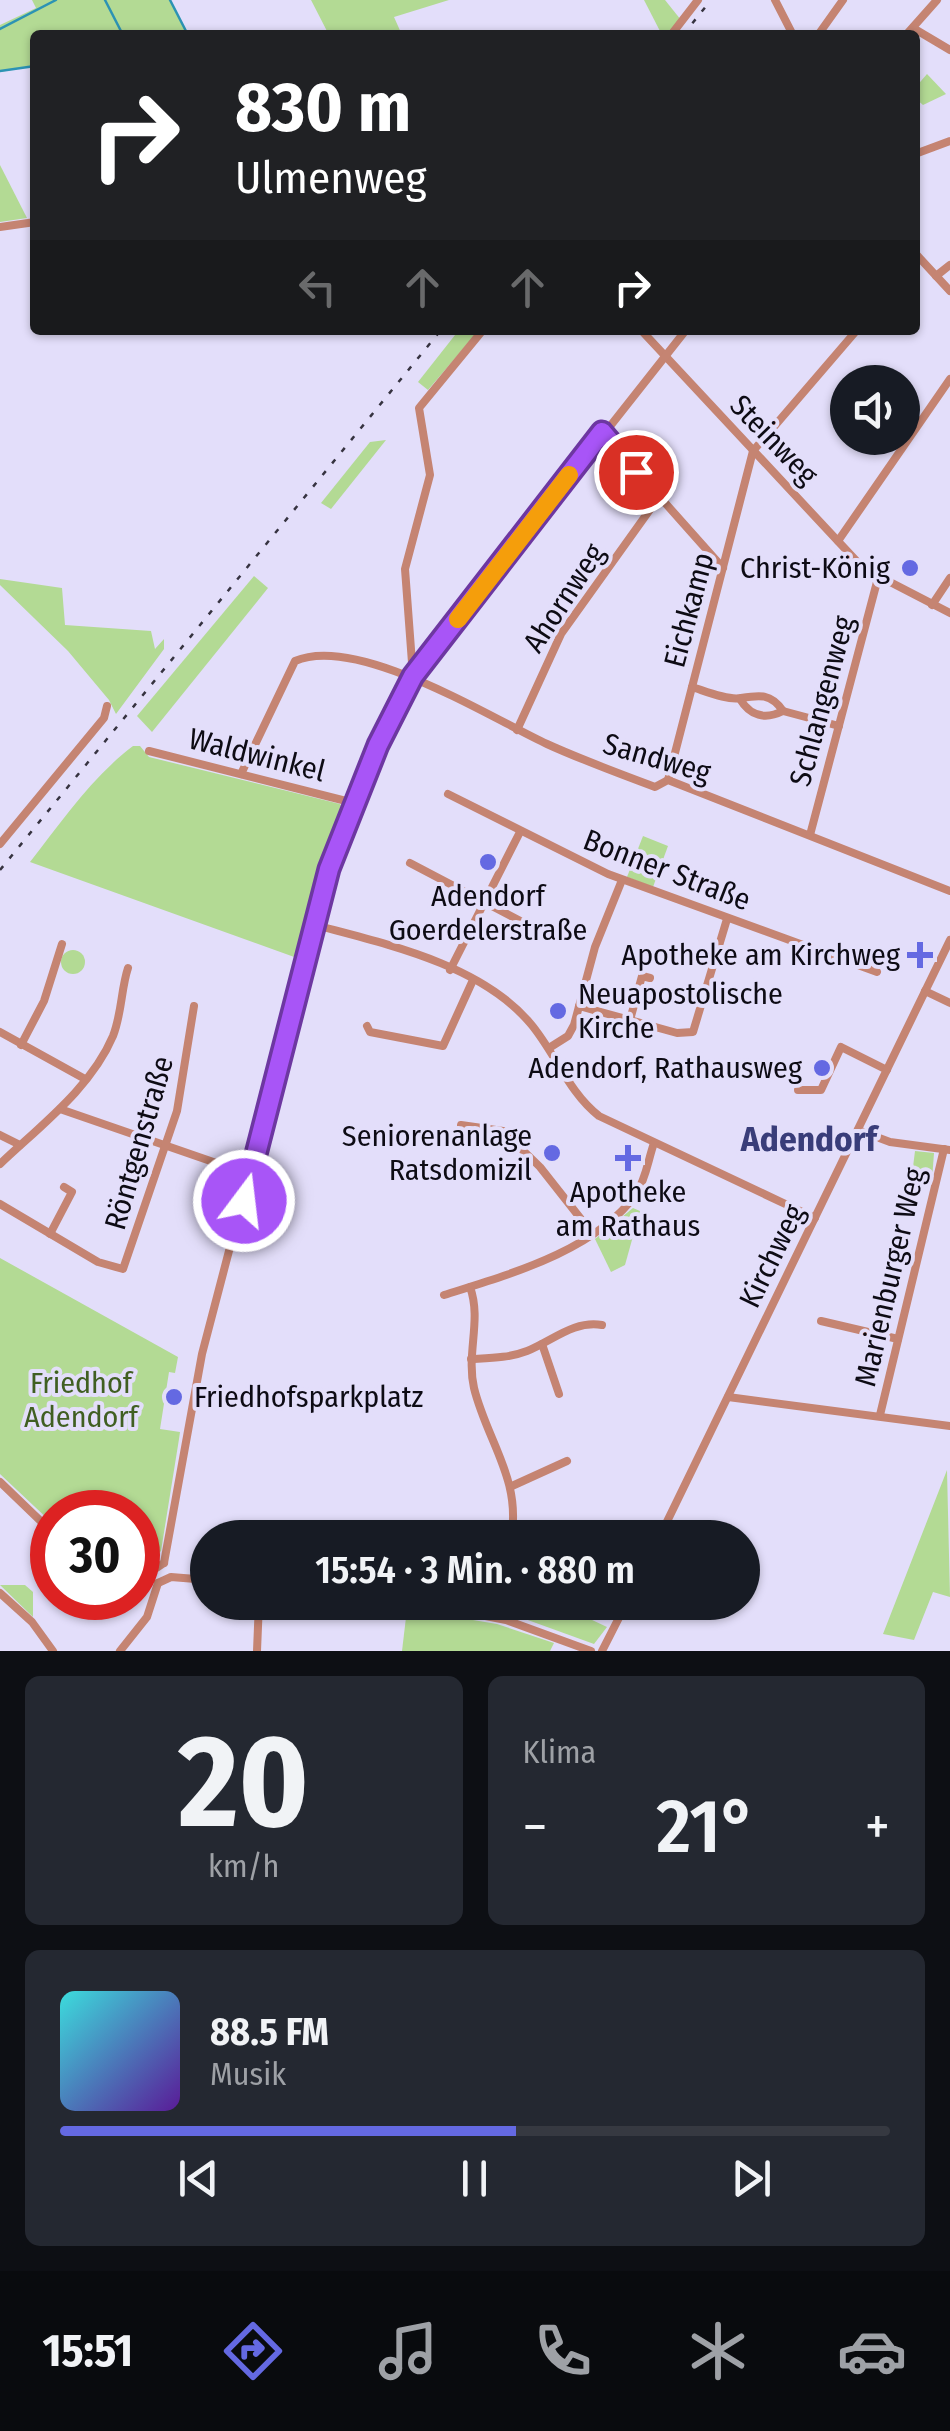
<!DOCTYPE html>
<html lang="de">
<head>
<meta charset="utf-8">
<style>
  :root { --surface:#171b24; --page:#242831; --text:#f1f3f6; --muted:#9ea1a6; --line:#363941; --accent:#6469e2 }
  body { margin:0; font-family:"Fira Sans Condensed",sans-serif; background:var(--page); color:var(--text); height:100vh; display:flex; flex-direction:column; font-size:38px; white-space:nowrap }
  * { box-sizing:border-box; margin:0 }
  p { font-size:32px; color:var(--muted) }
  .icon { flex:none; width:55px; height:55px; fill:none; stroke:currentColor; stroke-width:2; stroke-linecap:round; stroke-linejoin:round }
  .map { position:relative; height:1651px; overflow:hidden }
  .details { display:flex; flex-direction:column; gap:25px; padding:25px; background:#0d0f14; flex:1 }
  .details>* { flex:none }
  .guide { position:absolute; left:30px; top:30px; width:890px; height:305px; border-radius:10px; box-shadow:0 2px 8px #0004; background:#202124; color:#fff; overflow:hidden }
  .tools { position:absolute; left:830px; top:365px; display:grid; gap:20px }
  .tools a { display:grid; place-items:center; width:90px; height:90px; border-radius:50%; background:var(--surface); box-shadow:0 2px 8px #0004; font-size:50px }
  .speed { position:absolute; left:30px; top:1490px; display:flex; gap:20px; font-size:50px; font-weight:700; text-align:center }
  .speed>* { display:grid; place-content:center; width:130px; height:130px; border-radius:50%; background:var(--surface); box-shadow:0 2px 8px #0004; line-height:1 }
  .speed .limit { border:15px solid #d22; background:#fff; color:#111 }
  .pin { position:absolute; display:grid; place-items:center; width:85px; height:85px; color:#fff; margin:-42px; border:5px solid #fff; border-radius:50%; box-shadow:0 2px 10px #0007 }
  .me { position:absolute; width:110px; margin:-55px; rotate:15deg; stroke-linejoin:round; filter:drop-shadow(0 0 8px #0008) }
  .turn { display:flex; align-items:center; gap:35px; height:210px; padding:0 40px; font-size:45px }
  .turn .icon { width:130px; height:130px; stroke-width:2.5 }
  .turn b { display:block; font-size:70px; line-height:85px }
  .lanes { display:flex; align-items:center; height:95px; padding:0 40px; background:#0003; justify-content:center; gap:50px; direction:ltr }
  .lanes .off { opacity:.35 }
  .big { font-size:75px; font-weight:600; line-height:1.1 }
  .details .tile { flex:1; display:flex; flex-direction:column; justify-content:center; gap:15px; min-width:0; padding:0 35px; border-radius:15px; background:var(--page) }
  .details .dial { align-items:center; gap:0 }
  .dial b { font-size:130px; line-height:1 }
  .song { display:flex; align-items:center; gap:30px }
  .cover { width:120px; height:120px; border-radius:15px; background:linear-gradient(135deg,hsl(180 70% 55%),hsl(270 70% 35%)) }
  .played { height:10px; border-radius:5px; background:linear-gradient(90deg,var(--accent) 55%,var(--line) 55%) }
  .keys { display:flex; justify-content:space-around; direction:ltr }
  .heat { display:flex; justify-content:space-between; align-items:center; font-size:55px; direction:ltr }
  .details .tiles { flex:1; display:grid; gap:25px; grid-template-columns:1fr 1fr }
  .tile:last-child { grid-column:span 2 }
  .trip { position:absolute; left:190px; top:1520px; width:570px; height:100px; border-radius:50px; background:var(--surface); box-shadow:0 2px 8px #0004; font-weight:600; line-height:100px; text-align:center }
  .menu { display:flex; height:160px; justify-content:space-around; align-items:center; background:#090b0e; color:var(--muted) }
  .menu .icon { width:70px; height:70px }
  .menu .current { color:var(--accent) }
  .menu b { font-size:45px; color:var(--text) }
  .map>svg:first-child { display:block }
  .green { fill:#b3da94 }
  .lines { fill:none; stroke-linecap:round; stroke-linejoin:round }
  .stream { stroke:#2c93b4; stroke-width:2.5 }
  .minor { stroke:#c58472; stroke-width:8 }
  .rail { stroke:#363340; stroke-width:2.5; stroke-dasharray:5 10; stroke-linecap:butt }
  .route-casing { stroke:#6d37a1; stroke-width:25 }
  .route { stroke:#a855f7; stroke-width:18 }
  .slow { stroke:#f59e0b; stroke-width:18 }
  .poi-dot { fill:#6469e2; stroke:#e3defa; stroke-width:4 }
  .labels { text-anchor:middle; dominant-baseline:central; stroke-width:8; stroke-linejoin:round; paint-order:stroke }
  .street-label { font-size:30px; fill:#0d0b14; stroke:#e3defa }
  .poi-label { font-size:30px; fill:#0d0b14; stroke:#e3defa; text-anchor:end }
  .park-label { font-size:30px; fill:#405f22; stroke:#e3defa }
  .quarter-label { font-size:35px; font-weight:bold; fill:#393d79; stroke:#e3defa }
</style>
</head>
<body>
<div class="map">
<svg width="950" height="1651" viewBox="0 0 950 1651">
  <rect width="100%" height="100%" fill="#e3defa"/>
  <!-- green -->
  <g class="green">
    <polygon points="32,0 170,0 188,35 35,35 35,66 0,72 0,25 36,8"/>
    <polygon points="311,0 449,0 394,17 402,35 329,35"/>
    <polygon points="644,0 665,0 681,20 669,35 662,35"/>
    <polygon points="927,74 946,94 923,105 915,98 915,88"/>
    <polygon points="0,165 27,218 0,222"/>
    <polygon points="459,330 479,330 428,390 418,382"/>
    <polygon points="386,440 331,509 321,503 370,442"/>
    <polygon points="254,576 268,588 152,732 137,716"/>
    <polygon points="0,579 62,588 65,625 151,631 155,649 164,639 164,649 116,714 109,700 68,651 0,585"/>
    <path d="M133 746H140L149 757 340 804 344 809 297 958 30 862C63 820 90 779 133 746Z"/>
    <polygon points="643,836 668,846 653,887 627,877"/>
    <circle cx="73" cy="962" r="12"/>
    <polygon points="915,1151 934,1153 932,1180 912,1175"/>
    <polygon points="633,1208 640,1211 625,1265 611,1272 595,1239"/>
    <polygon points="0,1258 178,1357 175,1373 169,1372 160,1429 180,1432 179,1439 161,1551 149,1562 138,1562 138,1512 52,1512 52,1523 0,1474"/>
    <polygon points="947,1470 950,1597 933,1592 914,1640 883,1634"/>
    <polygon points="0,1585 25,1585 33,1592 33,1617"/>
    <polygon points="530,1603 556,1603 607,1627 594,1644 525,1619"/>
    <polygon points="407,1609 497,1624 554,1643 550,1651 402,1651"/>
  </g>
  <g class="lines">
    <!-- stream -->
    <g class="stream">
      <polyline points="105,0 123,35"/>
      <polyline points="170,0 188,35"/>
      <polyline points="0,29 56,0"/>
      <polyline points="0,71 35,66"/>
    </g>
    <!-- minor -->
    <g class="minor">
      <polyline points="775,0 793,35"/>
      <polyline points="913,28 950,50"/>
      <polyline points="671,35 698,0"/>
      <polyline points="818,35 843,0"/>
      <polyline points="906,35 937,0"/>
      <polyline points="915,154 950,141"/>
      <polyline points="0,227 35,222"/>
      <polyline points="915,253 950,291"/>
      <polyline points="936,276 950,265"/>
      <polyline points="641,330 863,568 950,613"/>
      <polyline points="602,432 723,568"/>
      <polyline points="838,541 950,379"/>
      <polyline points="932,605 950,578"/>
      <polyline points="413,676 405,569 430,475 419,408 483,330"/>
      <path d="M692 687C705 691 728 701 741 698 759 695 771 693 783 711L839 726"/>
      <path d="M740 699C750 716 765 720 783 711"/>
      <polyline points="517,730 561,634 659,497"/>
      <polyline points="149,751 354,803"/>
      <path d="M241 774 295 661C357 634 489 717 547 744 582 760 618 773 655 787L668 780 950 891"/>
      <polyline points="668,780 753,451 857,330"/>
      <polyline points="448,794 608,874 877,972"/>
      <polyline points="810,835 878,578"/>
      <polyline points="0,844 104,718 107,706"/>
      <polyline points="410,863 528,925"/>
      <path d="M315 925C386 944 480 964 530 1023 555 1052 568 1092 599 1116L815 1218"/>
      <polyline points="450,970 520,832"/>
      <polyline points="925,991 950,1003"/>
      <polyline points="579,1006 677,1033 693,1032 727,919"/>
      <polyline points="630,1020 642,976 650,978"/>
      <polyline points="367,1026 370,1032 443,1046 473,980"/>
      <polyline points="0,1032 85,1079"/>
      <polyline points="21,1045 44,1001 62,944"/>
      <polyline points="549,1048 568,1036 574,1025 595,947 622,880"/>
      <polyline points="798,1090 821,1090 841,1047 887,1070"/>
      <polyline points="60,1109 251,1175"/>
      <polyline points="461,1125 503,1131 540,1167 592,1233"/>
      <polyline points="858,1130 890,1142 950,1150"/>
      <polyline points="0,1135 20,1145"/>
      <path d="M0 1164C40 1126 91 1088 113 1036 122 1013 121 989 128 968"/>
      <polyline points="0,1204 98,1262 123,1269 177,1111 194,1006"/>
      <polyline points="50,1234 72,1192 64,1187"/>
      <path d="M470 1287C482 1320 466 1353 474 1388 487 1441 522 1480 511 1538"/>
      <path d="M444 1295C507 1275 596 1251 636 1194 646 1179 648 1160 654 1143"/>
      <polyline points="821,1321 898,1339"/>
      <polyline points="542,1344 559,1394"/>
      <path d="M471 1359C490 1358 509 1358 527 1351 552 1341 574 1320 602 1325"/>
      <polyline points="728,1397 950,1426"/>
      <polyline points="880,1415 944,1149"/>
      <polyline points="0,1482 52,1532"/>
      <polyline points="512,1486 567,1461"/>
      <polyline points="659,1538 950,940"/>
      <polyline points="164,1563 202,1354 329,869 375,752 413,676 686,330"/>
      <polyline points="138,1570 152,1571 164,1563"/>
      <polyline points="158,1583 171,1577 208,1580"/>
      <polyline points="0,1593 32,1622 53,1651"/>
      <polyline points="414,1602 506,1620 591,1651"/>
      <polyline points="120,1651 147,1617 158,1583"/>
      <polyline points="257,1651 259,1602"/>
      <polyline points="602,1651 627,1602"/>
    </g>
    <!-- rail -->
    <g class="rail">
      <polyline points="683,35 711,0"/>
      <polyline points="0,870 441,330"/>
    </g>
  </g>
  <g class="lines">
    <!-- route casing -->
    <g class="route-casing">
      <polyline id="route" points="244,1201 329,869 378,745 413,676 602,432 636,472"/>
    </g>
    <!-- route -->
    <use href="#route" class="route"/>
    <!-- slow -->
    <polyline class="slow" points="458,619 569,475"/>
  </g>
  <!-- markers -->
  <g class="poi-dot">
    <circle cx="910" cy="568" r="10"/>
    <circle cx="488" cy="862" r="10"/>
    <path d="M915 940h10v10h10v10h-10v10h-10v-10h-10v-10h10z"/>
    <circle cx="558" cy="1011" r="10"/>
    <circle cx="822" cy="1068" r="10"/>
    <circle cx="552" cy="1153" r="10"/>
    <path d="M623 1143h10v10h10v10h-10v10h-10v-10h-10v-10h10z"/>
    <circle cx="174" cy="1397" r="10"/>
  </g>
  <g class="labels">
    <!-- street labels -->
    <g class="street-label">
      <text transform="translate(774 440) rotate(46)">Steinweg</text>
      <text transform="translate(564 598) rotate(-57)">Ahornweg</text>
      <text transform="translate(689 610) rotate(-75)">Eichkamp</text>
      <text transform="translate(822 701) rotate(-75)">Schlangenweg</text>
      <text transform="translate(257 755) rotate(14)">Waldwinkel</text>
      <text transform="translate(657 758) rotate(16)">Sandweg</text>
      <text transform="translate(667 870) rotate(21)">Bonner Straße</text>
      <text transform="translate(139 1143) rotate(-74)">Röntgenstraße</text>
      <text transform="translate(772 1256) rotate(-64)">Kirchweg</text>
      <text transform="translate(890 1277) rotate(-77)">Marienburger Weg</text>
    </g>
    <!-- poi labels -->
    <g class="poi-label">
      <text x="890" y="568">Christ-König</text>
      <text x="488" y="896" text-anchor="middle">Adendorf<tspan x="488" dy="34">Goerdelerstraße</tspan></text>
      <text x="900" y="955">Apotheke am Kirchweg</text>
      <text x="578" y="994" text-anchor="start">Neuapostolische<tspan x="578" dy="34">Kirche</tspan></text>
      <text x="802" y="1068">Adendorf, Rathausweg</text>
      <text x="532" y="1136">Seniorenanlage<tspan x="532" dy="34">Ratsdomizil</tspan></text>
      <text x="628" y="1192" text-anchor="middle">Apotheke<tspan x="628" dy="34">am Rathaus</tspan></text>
      <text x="194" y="1397" text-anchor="start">Friedhofsparkplatz</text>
    </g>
    <!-- park labels -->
    <g class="park-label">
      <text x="81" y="1383">Friedhof<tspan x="81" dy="34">Adendorf</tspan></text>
    </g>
    <!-- quarter labels -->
    <g class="quarter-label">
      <text x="809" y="1139">Adendorf</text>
    </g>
  </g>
</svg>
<div class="tools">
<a><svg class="icon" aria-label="sound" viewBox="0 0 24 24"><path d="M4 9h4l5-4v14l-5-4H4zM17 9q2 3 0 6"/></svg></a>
</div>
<div class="speed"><div class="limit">30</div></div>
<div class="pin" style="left:636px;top:472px;background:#d93025"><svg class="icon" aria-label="arrive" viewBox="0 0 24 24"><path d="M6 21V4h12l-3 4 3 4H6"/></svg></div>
<svg class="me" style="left:244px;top:1201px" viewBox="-20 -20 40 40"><circle r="17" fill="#a855f7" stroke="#fff" stroke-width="3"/><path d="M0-11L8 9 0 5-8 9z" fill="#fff"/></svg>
<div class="trip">15:54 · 3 Min. · 880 m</div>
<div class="guide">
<div class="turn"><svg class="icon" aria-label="right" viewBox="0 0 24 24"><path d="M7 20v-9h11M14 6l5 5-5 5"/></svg><div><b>830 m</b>Ulmenweg</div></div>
<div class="lanes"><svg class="icon off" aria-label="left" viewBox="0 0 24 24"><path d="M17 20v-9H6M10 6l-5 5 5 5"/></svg><svg class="icon off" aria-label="ahead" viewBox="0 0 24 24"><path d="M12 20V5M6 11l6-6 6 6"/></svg><svg class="icon off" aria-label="ahead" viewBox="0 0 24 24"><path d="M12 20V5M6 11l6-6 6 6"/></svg><svg class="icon" aria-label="right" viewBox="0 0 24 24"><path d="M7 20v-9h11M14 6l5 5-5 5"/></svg></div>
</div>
</div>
<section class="details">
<div class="tiles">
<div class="tile dial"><b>20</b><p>km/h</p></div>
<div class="tile"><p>Klima</p>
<div class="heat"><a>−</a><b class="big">21°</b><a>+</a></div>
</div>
<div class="tile">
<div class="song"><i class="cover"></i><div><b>88.5 FM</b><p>Musik</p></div></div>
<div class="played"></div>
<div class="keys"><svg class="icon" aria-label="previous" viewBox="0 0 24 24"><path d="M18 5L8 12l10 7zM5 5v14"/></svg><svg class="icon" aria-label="pause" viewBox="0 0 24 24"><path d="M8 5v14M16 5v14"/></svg><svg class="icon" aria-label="next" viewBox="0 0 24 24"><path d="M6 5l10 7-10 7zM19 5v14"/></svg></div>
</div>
</div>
</section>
<nav class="menu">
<b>15:51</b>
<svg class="icon current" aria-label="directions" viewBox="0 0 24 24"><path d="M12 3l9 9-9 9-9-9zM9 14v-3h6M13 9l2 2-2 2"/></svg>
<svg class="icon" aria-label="music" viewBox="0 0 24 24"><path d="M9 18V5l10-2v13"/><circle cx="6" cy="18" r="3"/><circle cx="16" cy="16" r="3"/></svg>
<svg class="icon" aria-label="phone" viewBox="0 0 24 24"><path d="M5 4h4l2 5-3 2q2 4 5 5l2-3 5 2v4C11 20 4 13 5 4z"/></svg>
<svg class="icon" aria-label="climate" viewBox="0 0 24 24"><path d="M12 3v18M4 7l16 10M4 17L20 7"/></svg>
<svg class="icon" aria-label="car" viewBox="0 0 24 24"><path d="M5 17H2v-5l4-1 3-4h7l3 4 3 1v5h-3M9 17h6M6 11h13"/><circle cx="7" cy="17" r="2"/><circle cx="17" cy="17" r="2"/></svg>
</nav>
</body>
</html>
